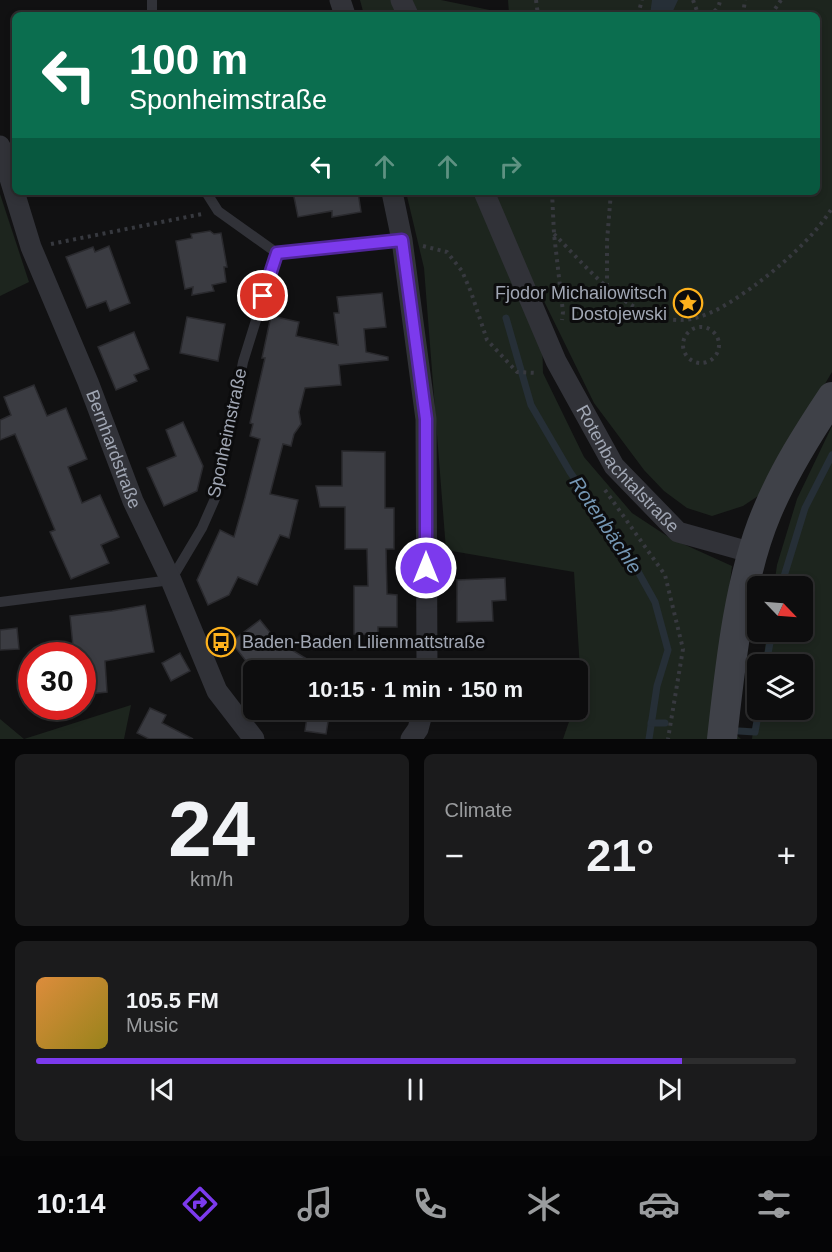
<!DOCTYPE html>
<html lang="en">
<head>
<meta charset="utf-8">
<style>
  :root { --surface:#0d0d0e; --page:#1b1b1c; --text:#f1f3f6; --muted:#9a9c9e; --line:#2d2d2e; --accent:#7c3aed }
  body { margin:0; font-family:Arial,sans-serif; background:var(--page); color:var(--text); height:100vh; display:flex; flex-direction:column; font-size:22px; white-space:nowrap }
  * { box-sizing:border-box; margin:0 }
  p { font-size:20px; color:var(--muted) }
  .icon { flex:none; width:33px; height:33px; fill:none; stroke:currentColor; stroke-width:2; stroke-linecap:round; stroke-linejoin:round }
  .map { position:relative; height:739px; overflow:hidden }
  .details { display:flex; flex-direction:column; gap:15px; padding:15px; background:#070708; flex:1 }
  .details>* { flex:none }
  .hud { position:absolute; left:12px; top:12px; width:808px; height:183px; border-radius:9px; box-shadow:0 3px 9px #0003,0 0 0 2px var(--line); background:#0b6e4f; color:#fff; overflow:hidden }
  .needle { width:39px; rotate:115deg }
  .buttons { position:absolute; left:747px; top:576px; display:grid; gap:12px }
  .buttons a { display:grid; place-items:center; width:66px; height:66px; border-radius:9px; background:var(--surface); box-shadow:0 3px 9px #0003,0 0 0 2px var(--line); font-size:30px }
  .speed { position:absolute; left:18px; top:642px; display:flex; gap:12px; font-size:30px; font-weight:700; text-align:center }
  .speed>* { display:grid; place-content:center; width:78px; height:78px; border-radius:50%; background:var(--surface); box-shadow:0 3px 9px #0003,0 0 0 2px var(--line); line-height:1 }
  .speed .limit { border:9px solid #d22; background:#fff; color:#111 }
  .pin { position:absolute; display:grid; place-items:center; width:51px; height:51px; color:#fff; margin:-26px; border:3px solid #fff; border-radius:50%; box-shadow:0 2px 6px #0007 }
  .me { position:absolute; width:66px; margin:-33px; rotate:0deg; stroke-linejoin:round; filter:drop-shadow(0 0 4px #0008) }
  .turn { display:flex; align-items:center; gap:21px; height:126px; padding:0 18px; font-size:27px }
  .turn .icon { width:78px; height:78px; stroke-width:2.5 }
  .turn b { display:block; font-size:42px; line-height:51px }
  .lanes { display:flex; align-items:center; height:57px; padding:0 18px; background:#0003; justify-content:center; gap:30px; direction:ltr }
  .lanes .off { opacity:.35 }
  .big { font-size:45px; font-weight:700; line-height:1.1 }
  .details .widget { flex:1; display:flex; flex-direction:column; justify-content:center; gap:9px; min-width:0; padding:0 21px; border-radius:9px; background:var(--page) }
  .details .dial { align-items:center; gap:0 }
  .dial b { font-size:78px; line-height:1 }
  .song { display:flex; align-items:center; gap:18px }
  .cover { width:72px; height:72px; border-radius:9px; background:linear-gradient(135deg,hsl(30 70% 55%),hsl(50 70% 35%)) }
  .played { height:6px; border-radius:3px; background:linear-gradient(90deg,var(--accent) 85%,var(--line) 85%) }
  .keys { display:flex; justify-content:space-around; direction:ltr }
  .heat { display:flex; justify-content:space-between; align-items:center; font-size:33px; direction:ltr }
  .details .tiles { flex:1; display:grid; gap:15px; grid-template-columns:1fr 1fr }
  .widget:last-child { grid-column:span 2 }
  .trip { position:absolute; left:243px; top:660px; width:345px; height:60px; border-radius:9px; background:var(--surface); box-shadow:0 3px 9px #0003,0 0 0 2px var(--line); font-weight:700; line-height:60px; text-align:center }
  .dock { display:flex; height:96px; justify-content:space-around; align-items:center; background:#050506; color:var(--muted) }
  .dock .icon { width:42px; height:42px }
  .dock .on { color:var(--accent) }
  .dock b { font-size:27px; color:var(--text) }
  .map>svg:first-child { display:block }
  .green { fill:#1d251e }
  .water { fill:#262f37 }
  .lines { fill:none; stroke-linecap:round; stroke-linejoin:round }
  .stream { stroke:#262f37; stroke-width:7 }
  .building { fill:#3b3c42; stroke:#2a2a2e; stroke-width:1.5 }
  .path { stroke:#37393f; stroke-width:4; stroke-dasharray:3 4.5; stroke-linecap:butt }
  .lane { stroke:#313238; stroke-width:10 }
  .street { stroke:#313238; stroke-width:21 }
  .secondary { stroke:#3f4148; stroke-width:30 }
  .route-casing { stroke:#51269a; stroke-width:15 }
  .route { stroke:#7c3aed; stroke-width:10 }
  .labels { text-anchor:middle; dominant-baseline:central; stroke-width:6; stroke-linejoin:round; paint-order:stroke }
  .poi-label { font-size:18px; fill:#a1a7b4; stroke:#0c0c0d; text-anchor:end }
  .street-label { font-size:18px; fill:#a1a7b4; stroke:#0c0c0d }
  .water-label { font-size:20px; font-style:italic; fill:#7496b3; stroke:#0c0c0d }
</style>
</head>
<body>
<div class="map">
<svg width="832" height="739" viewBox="0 0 832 739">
  <rect width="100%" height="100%" fill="#111112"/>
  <!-- green -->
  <g class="green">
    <polygon points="360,0 441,0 509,14 508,0 832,0 832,372 758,496 743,506 712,516 687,508 664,491 644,470 594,403 541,295 543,373 584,457 632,513 670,538 732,566 713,715 741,739 563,739 573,710 578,710 578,696 581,686 574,572 446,550 424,268 406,192 818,192 818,15 364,15"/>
    <polygon points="0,194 29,282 0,296"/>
    <polygon points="832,426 832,739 752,739 757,699 758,710 802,710 802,664 763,664 767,632 802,632 802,586 774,586 777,565 797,499"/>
    <polygon points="131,705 124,739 0,739 0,719 24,739"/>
  </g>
  <!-- water -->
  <polygon class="water" points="652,0 678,0 671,15 650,15"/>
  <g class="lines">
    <!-- stream -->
    <g class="stream">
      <polyline points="506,318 531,405 570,472 631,559 655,602 668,650 657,686 649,739"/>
      <polyline points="781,586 805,508 832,455"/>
      <polyline points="766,664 772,632"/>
      <polyline points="651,723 665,723"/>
      <polyline points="739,731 755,732 759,710"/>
    </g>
  </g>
  <!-- building -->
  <g class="building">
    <polygon points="293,192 358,192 361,212 332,217 332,211 298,217"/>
    <polygon points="210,231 214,234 221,233 227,267 224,267 226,282 212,285 214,291 192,295 193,287 185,289 176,241 192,238 191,234"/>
    <polygon points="109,246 130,303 110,311 106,301 87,308 66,257 93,247 95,252"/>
    <polygon points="382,293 386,327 364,329 366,352 388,357 388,360 339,365 341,385 305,388 299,412 301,424 294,434 291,446 283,444 270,494 298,500 289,538 280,535 257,585 238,577 229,595 208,605 197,580 220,530 234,537 245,498 260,439 250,436 253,424 250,423 265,358 262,358 271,316 299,322 296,336 338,345 334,313 339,313 337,297"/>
    <polygon points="187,317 225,324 218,361 180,353"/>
    <polygon points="134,332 149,369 134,375 137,381 116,390 98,347"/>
    <polygon points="34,385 47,416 66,408 87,459 68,467 82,503 100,495 119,537 101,545 109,563 71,579 50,532 55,530 15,434 0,440 0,420 11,415 4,397"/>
    <polygon points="183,422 203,466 197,491 164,506 147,468 176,456 166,430"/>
    <polygon points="342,451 385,452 385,508 394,508 394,549 386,549 387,594 397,595 397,627 378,627 378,635 354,634 354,586 368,586 367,549 345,549 345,507 320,507 316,486 342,486"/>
    <polygon points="505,578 506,600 492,601 493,621 457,622 457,580"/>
    <polygon points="145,605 154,652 105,661 107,692 89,694 88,684 82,685 82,656 74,656 70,616 112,611"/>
    <polygon points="260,620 277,641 325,670 253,670 231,642"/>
    <polygon points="17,628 19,649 0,650 0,630"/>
    <polygon points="180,653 190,671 171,681 162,663"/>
    <polygon points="150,708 166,715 162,723 193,739 149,739 137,733"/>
    <polygon points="308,710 330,710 326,734 305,731"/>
  </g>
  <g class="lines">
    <!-- path -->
    <g class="path">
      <polyline points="536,0 538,15"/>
      <path d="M693 0 697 11C708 17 719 12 720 0"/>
      <polyline points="638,15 642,0"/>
      <polyline points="743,15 745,0"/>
      <polyline points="771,15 781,0"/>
      <polyline points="552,192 554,234 563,312 562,320"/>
      <path d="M554 234C588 268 628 320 680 320 708 320 737 298 758 283 784 263 815 236 832 208"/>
      <polyline points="51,244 202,214"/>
      <polyline points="423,246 447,252 462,271 471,292 487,340 517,372 538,373"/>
      <polyline points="607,286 607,241 611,192"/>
      <circle cx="701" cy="345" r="18"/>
      <polyline points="605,490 665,575 683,649 668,739"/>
    </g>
    <!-- lane -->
    <g class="lane">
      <polyline points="152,15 152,0"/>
      <polyline points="206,192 218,211 277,253"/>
      <polyline points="0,602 171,580 202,528 217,494 243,362 277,253 402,240"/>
    </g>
    <!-- street -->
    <g class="street">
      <polyline points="340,0 345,15"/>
      <polyline points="401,0 408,15"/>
      <path id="s1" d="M0 146 31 247 88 382 133 501 171 580 217 691 254 739"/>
      <polyline points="392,192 402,240 426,419 427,670"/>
      <path id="s2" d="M484 192 556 361 614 466 678 532 753 553"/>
      <polyline points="411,739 418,729 423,710"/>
    </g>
    <!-- secondary -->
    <path class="secondary" d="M722 739C730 667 739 578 767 512 784 471 808 433 832 397"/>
  </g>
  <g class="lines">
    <!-- route casing -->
    <g class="route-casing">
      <polyline id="route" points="263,296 277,253 402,240 426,419 426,568"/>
    </g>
    <!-- route -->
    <use href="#route" class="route"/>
  </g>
  <!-- icons -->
  <defs>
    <g id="sight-ring" transform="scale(1.5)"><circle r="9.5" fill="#0c0c0d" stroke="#ffb21c" stroke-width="1.5"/><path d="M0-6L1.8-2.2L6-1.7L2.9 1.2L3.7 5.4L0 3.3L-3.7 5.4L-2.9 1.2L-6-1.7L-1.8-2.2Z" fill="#ffb21c"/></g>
    <g id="bus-ring" transform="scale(1.5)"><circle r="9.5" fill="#0c0c0d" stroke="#ffb21c" stroke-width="1.5"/><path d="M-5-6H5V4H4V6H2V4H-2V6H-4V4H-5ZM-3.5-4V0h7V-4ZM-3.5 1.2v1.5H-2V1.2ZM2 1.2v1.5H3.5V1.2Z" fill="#ffb21c"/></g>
  </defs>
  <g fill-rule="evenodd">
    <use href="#sight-ring" x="688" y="303"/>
    <use href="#bus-ring" x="221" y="642"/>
  </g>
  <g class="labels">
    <!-- poi labels -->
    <g class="poi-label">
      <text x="667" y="293">Fjodor Michailowitsch<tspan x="667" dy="21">Dostojewski</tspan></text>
      <text x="242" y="642" text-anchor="start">Baden-Baden Lilienmattstraße</text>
    </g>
    <!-- street labels -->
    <g class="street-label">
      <text transform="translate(227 433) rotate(-78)">Sponheimstraße</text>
      <text stroke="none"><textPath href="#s1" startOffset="324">Bernhardstraße</textPath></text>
      <text stroke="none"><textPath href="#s2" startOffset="314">Rotenbachtalstraße</textPath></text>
    </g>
    <!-- water labels -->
    <g class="water-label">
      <text transform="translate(606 525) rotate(56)">Rotenbächle</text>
    </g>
  </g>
</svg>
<div class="buttons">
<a><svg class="needle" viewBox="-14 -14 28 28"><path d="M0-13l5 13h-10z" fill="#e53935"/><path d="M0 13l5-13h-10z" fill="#9a9c9e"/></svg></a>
<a><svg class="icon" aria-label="layers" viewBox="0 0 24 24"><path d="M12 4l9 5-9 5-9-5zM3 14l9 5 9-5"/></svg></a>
</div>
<div class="speed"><div class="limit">30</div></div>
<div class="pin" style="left:263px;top:296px;background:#d93025"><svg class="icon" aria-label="arrive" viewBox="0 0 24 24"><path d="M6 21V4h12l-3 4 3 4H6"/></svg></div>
<svg class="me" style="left:426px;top:568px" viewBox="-20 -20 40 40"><circle r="17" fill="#7c3aed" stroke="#fff" stroke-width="3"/><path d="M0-11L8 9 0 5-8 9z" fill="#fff"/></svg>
<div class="trip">10:15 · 1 min · 150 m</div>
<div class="hud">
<div class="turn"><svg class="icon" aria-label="left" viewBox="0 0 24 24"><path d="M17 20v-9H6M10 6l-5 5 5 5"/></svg><div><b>100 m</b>Sponheimstraße</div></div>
<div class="lanes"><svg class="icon" aria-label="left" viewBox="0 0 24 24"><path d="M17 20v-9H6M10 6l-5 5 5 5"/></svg><svg class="icon off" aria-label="ahead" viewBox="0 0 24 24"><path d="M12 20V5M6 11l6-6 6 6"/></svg><svg class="icon off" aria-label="ahead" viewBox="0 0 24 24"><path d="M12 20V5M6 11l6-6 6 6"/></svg><svg class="icon off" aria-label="right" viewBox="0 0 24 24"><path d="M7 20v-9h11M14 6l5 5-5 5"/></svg></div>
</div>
</div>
<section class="details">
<div class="tiles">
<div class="widget dial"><b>24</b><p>km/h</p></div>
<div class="widget"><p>Climate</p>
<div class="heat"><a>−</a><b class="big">21°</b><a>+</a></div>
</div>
<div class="widget">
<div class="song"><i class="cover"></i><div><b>105.5 FM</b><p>Music</p></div></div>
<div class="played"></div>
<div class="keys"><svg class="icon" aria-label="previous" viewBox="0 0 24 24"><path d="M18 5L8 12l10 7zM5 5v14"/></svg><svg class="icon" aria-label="pause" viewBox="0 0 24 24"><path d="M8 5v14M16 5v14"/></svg><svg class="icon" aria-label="next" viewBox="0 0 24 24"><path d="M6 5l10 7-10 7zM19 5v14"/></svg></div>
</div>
</div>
</section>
<nav class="dock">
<b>10:14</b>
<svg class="icon on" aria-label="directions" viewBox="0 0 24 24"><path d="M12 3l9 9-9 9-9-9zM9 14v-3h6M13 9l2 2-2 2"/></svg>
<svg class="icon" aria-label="music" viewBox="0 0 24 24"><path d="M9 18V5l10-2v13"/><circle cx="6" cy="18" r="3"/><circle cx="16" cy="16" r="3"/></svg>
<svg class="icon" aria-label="phone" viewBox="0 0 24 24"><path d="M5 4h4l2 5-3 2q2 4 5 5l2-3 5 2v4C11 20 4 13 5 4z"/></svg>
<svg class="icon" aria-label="climate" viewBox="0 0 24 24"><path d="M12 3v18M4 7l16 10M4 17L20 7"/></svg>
<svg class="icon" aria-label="car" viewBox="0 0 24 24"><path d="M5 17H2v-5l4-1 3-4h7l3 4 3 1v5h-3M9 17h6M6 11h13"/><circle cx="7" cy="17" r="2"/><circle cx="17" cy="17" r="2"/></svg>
<svg class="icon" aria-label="filters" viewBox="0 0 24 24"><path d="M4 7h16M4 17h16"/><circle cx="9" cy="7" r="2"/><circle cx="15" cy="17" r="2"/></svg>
</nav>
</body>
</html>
